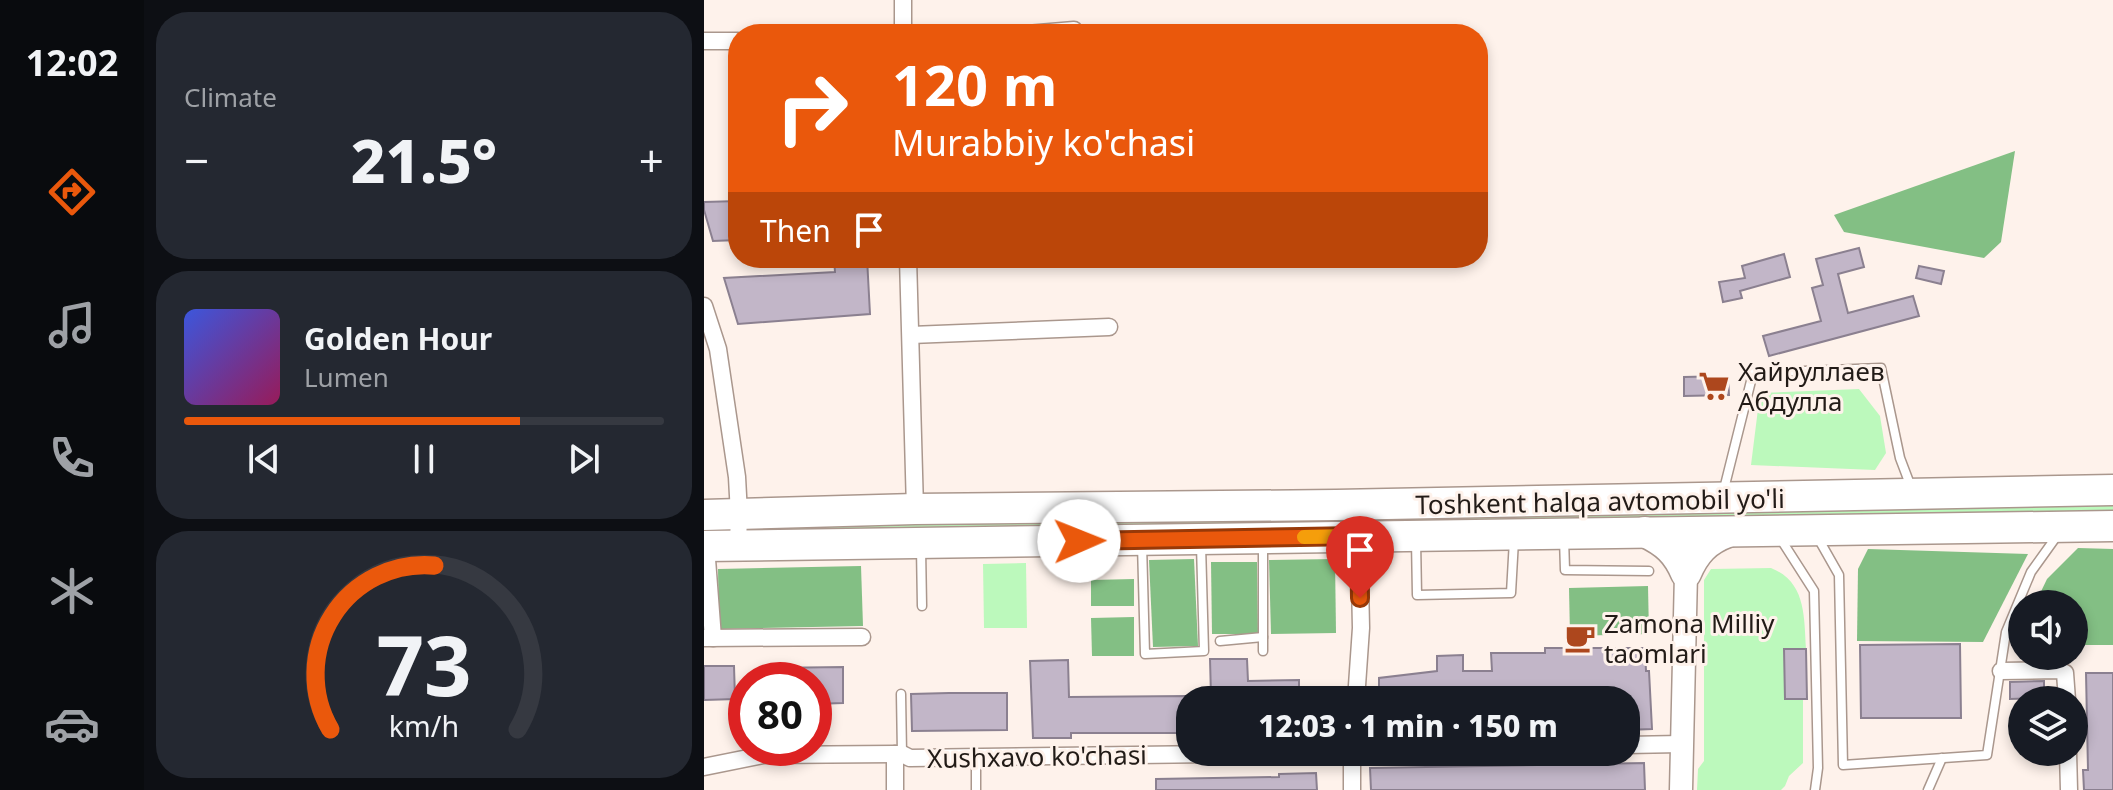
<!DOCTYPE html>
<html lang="en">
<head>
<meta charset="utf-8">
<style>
  :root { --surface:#171b24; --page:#242831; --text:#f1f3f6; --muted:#9ea1a6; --line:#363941; --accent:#ea580c }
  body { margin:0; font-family:"Noto Sans",sans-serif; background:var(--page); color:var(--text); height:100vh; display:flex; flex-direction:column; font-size:30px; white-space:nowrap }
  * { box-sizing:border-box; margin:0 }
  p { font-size:26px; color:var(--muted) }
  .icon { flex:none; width:44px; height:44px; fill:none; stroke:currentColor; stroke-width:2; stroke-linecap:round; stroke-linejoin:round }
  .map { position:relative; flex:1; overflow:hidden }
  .sheet { display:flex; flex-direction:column; gap:12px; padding:12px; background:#0d0f14; width:560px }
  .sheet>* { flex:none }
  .top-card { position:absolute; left:24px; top:24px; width:760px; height:244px; border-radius:32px; box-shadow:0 4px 12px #0003; background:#ea580c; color:#fff; overflow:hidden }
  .tools { position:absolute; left:1304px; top:590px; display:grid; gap:16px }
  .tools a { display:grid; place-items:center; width:80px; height:80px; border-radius:50%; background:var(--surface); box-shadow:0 4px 12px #0003; font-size:40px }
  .speed { position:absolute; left:24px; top:662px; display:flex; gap:16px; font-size:40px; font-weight:700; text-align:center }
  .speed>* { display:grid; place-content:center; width:104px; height:104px; border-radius:50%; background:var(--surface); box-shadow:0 4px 12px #0003; line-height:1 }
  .speed .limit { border:12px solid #d22; background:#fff; color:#111 }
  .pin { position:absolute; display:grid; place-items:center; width:68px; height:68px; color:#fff; margin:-82px -34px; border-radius:50% 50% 50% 0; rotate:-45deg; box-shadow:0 0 8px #0007 }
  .pin .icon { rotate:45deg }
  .me { position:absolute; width:88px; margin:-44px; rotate:89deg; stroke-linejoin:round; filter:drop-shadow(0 0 6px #0008) }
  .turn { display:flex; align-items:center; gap:28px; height:168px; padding:0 32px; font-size:36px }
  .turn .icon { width:104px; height:104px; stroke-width:2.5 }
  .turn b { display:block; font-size:56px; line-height:68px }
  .then { display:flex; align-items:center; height:76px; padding:0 32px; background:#0003; gap:16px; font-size:30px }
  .big { font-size:60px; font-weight:800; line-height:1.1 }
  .sheet .tile { flex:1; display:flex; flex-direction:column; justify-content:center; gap:12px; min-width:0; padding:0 28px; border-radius:32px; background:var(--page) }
  .sheet .dial { align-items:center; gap:0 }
  .dial svg { height:208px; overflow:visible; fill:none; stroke:var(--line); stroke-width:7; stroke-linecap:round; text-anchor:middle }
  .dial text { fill:var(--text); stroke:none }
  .song { display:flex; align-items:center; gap:24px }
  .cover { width:96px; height:96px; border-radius:12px; background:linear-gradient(135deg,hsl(230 70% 55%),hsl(330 70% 35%)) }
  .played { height:8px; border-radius:4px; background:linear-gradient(90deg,var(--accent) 70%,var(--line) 70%) }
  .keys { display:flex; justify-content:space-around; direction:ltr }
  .heat { display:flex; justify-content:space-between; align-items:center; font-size:44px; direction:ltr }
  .trip { position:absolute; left:472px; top:686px; width:464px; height:80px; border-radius:32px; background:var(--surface); box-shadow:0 4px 12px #0003; font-weight:800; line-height:80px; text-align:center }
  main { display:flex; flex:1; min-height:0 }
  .tabs { display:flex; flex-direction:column; width:144px; justify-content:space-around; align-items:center; background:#090b0e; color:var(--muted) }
  .tabs .icon { width:56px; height:56px }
  .tabs .current { color:var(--accent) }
  .tabs b { font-size:36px; color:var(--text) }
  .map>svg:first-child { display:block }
  .green { fill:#bcf9bc }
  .forest { fill:#83bf84 }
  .building { fill:#c2b6c8; stroke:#8b8090; stroke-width:2 }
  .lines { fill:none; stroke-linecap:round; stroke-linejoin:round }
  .lane-casing { stroke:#aa978d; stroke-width:11 }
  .street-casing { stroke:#aa978d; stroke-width:19 }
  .secondary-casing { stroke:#aa978d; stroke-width:25 }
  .highway-casing { stroke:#aa978d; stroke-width:33 }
  .lane { stroke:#fff; stroke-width:8 }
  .street { stroke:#fff; stroke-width:16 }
  .secondary { stroke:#fff; stroke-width:22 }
  .highway { stroke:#fff; stroke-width:30 }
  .route-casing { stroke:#983908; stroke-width:20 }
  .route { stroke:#ea580c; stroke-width:14 }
  .slow { stroke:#f59e0b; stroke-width:14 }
  .labels { text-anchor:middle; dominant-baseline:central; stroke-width:6; stroke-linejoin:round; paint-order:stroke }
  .poi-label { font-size:26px; fill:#221b17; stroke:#fef2eb; text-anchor:start }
  .street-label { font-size:26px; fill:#221b17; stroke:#fef2eb }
</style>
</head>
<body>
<main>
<nav class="tabs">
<b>12:02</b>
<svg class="icon current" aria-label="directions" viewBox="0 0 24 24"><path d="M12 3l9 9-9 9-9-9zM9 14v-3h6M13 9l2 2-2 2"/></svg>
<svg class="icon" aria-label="music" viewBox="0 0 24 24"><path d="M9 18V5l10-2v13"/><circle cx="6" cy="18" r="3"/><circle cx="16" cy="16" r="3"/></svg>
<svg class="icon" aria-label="phone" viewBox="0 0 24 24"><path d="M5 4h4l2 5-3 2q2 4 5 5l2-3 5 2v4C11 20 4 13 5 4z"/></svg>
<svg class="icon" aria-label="climate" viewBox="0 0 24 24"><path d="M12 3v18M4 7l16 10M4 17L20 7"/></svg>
<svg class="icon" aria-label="car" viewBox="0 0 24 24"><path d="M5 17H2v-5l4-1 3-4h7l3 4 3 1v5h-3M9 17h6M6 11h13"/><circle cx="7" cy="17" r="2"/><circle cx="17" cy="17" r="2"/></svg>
</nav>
<section class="sheet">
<div class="tile"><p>Climate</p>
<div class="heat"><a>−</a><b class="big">21.5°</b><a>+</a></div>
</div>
<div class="tile">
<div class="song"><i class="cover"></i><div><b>Golden Hour</b><p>Lumen</p></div></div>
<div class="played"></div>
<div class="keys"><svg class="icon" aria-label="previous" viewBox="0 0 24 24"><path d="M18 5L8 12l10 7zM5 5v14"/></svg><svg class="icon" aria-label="pause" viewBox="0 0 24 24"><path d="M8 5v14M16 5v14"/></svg><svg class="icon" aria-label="next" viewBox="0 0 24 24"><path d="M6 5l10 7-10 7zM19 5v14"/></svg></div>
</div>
<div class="tile dial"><svg viewBox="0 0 100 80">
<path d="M14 69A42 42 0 1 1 86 69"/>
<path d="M14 69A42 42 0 0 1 54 6" stroke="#ea580c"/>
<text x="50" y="56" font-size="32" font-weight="700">73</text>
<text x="50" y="72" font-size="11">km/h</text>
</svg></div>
</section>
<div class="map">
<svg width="1409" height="790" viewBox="0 0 1409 790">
  <rect width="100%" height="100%" fill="#fef2eb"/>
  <!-- green -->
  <g class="green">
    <polygon points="1155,389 1176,416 1182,453 1171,470 1047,465 1056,393"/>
    <polygon points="1409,503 1409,513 660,524 660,514"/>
    <polygon points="594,517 594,526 69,531 69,522"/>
    <polygon points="322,563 323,628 280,628 279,564"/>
    <path d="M1067 568C1102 582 1100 616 1102 649L1080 650 1081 699H1099V763L1085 776 1081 786 1077 790H993L994 769 1000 761V580L1007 569Z"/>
  </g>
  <!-- forest -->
  <g class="forest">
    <polygon points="1311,151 1297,242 1280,258 1140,232 1130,215"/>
    <polygon points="1374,548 1409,549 1409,645 1370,645 1370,604 1331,604 1343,579"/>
    <polygon points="1164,549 1324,554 1279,642 1153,641 1154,569"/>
    <polygon points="490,559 494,646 449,647 445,560"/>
    <polygon points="631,559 632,633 567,634 565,560"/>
    <polygon points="507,562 553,562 554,634 508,634"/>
    <polygon points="157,566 159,626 15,629 14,569"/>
    <polygon points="430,579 430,606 387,606 387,580"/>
    <polygon points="944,586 945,634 866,636 865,588"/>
    <polygon points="430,617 430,656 388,656 387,618"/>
  </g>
  <!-- building -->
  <g class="building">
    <polygon points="34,201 34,240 9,241 0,210 0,202"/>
    <polygon points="1155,248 1160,267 1134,274 1144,313 1209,296 1215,316 1065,356 1059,336 1117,321 1108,288 1119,285 1112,259"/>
    <polygon points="1080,254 1086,277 1036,291 1038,298 1019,302 1015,282 1041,278 1038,266"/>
    <polygon points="130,258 163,258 166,314 34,324 20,278 131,272"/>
    <polygon points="1215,266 1240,271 1237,284 1212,278"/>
    <polygon points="1024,376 1025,395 980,396 980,377"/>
    <polygon points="1256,644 1257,718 1157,718 1156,645"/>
    <polygon points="841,648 941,648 942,671 945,671 948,729 922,730 922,700 675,700 675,678 733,671 733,656 759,655 759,671 788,671 787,653 841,653"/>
    <polygon points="1080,649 1102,649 1103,699 1081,699"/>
    <polygon points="506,659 543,659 544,681 595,680 595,700 558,700 558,695 507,696"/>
    <polygon points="364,660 365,697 482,696 482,733 367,733 367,738 329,738 326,661"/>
    <polygon points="0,666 30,666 31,699 0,700"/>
    <polygon points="139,667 139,703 110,704 110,680 64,680 64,668"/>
    <polygon points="1382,673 1409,673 1409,790 1380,790 1379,770 1384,770"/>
    <polygon points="1340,681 1340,698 1306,699 1306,682"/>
    <polygon points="245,693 303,693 303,730 208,731 207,694"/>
    <polygon points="940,763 941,790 667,790 666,768"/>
    <polygon points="612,773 613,790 452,790 452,779 575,777 575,774"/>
  </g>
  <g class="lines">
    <!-- lane casing -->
    <g class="lane-casing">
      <g id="lane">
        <polyline points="1020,489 1049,373 1177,368 1196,458 1207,487"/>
        <polyline points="860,538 861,570 945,571"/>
        <polyline points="1076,538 1110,591 1114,768 1111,790"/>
        <polyline points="1114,538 1135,575 1139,765 1283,755 1302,632 1327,572 1355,533"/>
        <polyline points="712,540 713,595 807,593 810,540"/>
        <polyline points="438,544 441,654 500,651 497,545"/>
        <polyline points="217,548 218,606"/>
        <polyline points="516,641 559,637"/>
        <polyline points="559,651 559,543"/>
        <polyline points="197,694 198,754"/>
        <polyline points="272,757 272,790"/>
        <polyline points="1224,790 1238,758"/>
      </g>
    </g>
    <!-- street casing -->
    <g class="street-casing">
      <g id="street">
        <polyline points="199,34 199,0"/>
        <polyline points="323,34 370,30"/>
        <polyline points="0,41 34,41"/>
        <polyline points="204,258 211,509"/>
        <polyline points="0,306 14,349 33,477 35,514 34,545"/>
        <polyline points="207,335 405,327"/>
        <polyline points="2,546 9,638"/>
        <polyline points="0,638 158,637"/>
        <polyline points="1297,671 1354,670 1361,673 1363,700"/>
        <polyline points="652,700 657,628 655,536"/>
        <polyline points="922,745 977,744"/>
        <polyline points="1364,752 1365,790"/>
        <polyline points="0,767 59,755 191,754"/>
        <polyline points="191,790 191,754 198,754 206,758 657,752"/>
        <polyline points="648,790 648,752"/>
      </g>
    </g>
    <!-- secondary casing -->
    <g class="secondary-casing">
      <polyline id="secondary" points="977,790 982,573"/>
    </g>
    <!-- highway casing -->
    <g class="highway-casing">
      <g id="highway">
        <polyline points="0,515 211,509 632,505 1409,490"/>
        <path d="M941 532C962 542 973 552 982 573 991 552 1002 540 1024 532"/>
        <polyline points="0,546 1409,526"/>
      </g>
    </g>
    <!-- lane -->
    <use href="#lane" class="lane"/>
    <!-- street -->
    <use href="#street" class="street"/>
    <!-- secondary -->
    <use href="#secondary" class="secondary"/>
    <!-- highway -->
    <use href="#highway" class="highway"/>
  </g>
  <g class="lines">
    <!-- route casing -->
    <g class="route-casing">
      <polyline id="route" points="375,541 655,536 656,598"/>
    </g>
    <!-- route -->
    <use href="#route" class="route"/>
    <!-- slow -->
    <polyline class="slow" points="600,537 655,536 655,550"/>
  </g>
  <!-- icons -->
  <defs>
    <g id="supermarket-bare" transform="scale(2.4)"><path d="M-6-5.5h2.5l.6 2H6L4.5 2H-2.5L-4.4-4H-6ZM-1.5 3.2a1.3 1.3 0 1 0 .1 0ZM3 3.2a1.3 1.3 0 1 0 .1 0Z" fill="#ad471d" stroke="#fef2eb" stroke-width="2.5" paint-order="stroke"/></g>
    <g id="cafe-bare" transform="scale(2.4)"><path d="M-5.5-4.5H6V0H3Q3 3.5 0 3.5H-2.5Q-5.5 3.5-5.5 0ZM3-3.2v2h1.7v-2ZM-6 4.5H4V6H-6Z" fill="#ad471d" stroke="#fef2eb" stroke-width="2.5" paint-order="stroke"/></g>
  </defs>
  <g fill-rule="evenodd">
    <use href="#supermarket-bare" x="1010" y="386"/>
    <use href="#cafe-bare" x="876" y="638"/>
  </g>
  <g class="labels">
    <!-- poi labels -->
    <g class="poi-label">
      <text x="1034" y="371">Хайруллаев<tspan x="1034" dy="30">Абдулла</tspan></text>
      <text x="900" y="623">Zamona Milliy<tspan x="900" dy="30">taomlari</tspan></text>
    </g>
    <!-- street labels -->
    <g class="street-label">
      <text transform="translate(896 501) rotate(-1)">Toshkent halqa avtomobil yo'li</text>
      <text transform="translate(333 756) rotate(-1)">Xushxavo ko'chasi</text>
    </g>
  </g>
</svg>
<div class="tools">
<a><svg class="icon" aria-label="sound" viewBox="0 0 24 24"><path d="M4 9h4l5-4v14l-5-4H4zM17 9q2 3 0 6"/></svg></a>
<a><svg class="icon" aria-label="layers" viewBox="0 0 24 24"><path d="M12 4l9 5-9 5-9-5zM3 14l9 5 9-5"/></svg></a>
</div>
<div class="speed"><div class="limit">80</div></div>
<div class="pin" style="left:656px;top:598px;background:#d93025"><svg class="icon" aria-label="arrive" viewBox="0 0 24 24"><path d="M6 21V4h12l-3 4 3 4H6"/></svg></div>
<svg class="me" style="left:375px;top:541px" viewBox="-20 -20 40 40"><circle r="19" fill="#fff"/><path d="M0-13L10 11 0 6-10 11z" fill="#ea580c"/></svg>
<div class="trip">12:03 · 1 min · 150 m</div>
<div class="top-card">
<div class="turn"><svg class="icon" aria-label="right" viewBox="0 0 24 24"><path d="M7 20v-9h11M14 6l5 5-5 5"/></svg><div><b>120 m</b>Murabbiy ko'chasi</div></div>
<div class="then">Then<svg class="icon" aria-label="arrive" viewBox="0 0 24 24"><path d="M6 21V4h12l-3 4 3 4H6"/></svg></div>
</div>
</div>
</main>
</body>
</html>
